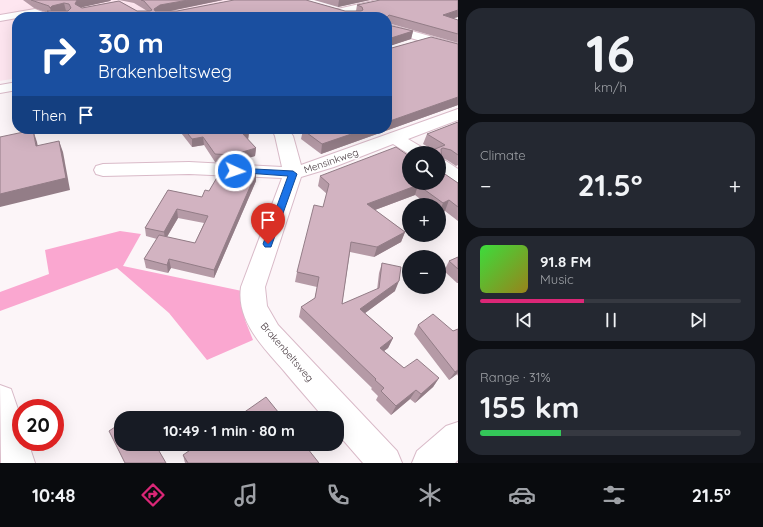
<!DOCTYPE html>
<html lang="en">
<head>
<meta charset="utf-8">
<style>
  :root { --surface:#171b24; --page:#242831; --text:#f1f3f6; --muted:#9ea1a6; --line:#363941; --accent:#db2777 }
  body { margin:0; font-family:Quicksand,sans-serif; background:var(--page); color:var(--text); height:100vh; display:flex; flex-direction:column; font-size:15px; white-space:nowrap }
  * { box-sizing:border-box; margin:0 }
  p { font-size:13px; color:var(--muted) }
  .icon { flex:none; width:22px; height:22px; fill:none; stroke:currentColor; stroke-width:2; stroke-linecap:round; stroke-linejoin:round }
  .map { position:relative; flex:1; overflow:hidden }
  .sheet { display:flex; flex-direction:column; gap:8px; padding:8px; background:#0d0f14; width:305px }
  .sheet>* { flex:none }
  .banner { position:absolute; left:12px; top:12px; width:380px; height:122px; border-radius:16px; box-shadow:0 4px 16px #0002; background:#1a4fa0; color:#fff; overflow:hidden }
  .buttons { position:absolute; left:402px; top:146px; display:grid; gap:8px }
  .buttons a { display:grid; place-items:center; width:44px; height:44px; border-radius:50%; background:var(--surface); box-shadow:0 4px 16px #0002; font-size:20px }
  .speed { position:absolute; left:12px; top:399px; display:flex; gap:8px; font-size:20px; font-weight:700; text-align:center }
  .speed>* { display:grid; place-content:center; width:52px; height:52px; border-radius:50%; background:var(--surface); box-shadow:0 4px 16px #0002; line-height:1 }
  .speed .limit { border:6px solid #d22; background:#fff; color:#111 }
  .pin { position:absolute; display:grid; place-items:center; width:34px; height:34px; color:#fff; margin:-41px -17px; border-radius:50% 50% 50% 0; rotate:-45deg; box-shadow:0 0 4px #0007 }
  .pin .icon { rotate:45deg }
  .me { position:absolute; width:44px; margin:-22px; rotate:93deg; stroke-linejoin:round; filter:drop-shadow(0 0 3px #0008) }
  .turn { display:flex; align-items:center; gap:14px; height:84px; padding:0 20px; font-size:18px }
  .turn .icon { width:52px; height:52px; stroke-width:2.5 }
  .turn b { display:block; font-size:28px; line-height:34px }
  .then { display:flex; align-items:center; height:38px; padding:0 20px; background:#0003; gap:8px; font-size:15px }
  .big { font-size:30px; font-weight:700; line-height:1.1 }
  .sheet .card { flex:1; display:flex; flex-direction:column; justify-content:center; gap:6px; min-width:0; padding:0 14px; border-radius:16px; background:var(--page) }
  .sheet .dial { align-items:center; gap:0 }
  .dial b { font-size:52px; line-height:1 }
  .song { display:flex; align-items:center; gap:12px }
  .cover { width:48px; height:48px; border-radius:6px; background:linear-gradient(135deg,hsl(120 70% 55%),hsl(50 70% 35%)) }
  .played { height:4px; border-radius:2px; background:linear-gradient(90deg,var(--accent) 40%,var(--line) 40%) }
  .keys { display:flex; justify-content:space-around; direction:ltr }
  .heat { display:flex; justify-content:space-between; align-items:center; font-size:22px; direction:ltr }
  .charge { height:6px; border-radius:3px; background:linear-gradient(90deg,#34c759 31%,var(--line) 0) }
  .trip { position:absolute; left:114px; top:411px; width:230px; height:40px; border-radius:16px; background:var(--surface); box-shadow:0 4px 16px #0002; font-weight:700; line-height:40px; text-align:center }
  .tab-bar { display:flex; height:64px; justify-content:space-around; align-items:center; background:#090b0e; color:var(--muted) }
  .tab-bar .icon { width:28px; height:28px }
  .tab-bar .current { color:var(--accent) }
  .tab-bar b { font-size:18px; color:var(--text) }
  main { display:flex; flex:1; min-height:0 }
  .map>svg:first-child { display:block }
  .built { fill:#fee6f0 }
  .green { fill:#faa7d0 }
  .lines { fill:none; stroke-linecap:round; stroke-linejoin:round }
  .minor-casing { stroke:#d9bac8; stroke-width:2 }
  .minor { fill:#fff; fill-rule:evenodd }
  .wall { fill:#b59aa6; fill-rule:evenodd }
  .shaded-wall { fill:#937d87 }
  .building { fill:#d2b3c1; stroke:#937d87 }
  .route { fill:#1a73e8; stroke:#114b97 }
  .labels { text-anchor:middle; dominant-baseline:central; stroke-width:3; stroke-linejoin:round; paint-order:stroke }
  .street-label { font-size:10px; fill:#45383e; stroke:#fff }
</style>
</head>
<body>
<main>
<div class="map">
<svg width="458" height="463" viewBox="0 0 458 463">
  <rect width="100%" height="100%" fill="#fcf5f8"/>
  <!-- built -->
  <polygon class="built" points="0,0 284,0 287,17 17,17 17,78 0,81"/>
  <!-- green -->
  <polygon class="green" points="120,231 141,234 123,266 242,291 245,320 253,340 207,360 169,313 117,268 0,311 0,292 49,274 45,250"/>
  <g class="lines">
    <!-- minor casing -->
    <g class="minor-casing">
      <g id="minor">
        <polygon points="377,0 395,0 394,2 337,15 332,12 333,10"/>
        <polygon points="35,9 50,15 51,17 37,17 34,15 17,17 17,18 0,21 0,15"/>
        <polygon points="387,24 458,44 458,52 387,31"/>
        <polygon points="17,82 17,90 0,93 0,85"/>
        <path d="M458 109V120L408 139 425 149 428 153H409V154L393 144 334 167 301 177 265 287 267 306 278 325 397 451 402 463H363L337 433V418H324C311 402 297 387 284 371 264 348 236 321 241 287L282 178 189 174 103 176 96 174 94 170 96 166 103 164 189 162 282 167 275 136 272 129H288L293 136 301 165Z"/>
        <polygon points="439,159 446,161 458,169 458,183 451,181 439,173"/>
        <polygon points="0,385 11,389 21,418 21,442 28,442 35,463 1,463"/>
        <polygon points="458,422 458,460 455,463 412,463 417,451 446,426"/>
      </g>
    </g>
    <!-- minor -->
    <use href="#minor" class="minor"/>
  </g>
  <!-- wall -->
  <g class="wall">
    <polygon points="23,0 111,0 110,1 80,7 82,8 119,1 137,11 147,11 144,9 134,3 119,0 223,0 168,11 177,11 234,0 306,0 345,11 356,11 357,5 380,0 458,0 458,17 453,18 458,20 458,43 388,23 388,25 413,31 411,39 388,46 388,49 431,37 458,44 458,105 321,154 301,139 303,130 304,129 387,129 387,17 49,17 48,13 34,8"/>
    <polygon points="314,0 370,0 338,7"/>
    <polygon points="458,122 458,165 456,166 447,160 442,158 439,170 458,183 458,221 445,211 439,213 439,205 428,205 415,195 375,210 405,232 401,242 374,257 350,252 342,304 377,290 379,273 382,263 395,291 365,313 393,338 388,348 384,351 404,368 439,378 433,387 415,403 410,399 391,415 376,400 378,396 371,389 372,388 299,317 301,307 315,298 317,287 295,282 297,272 323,207 327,194 318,186 320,176 409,183 433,150 423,144 427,134"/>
    <polygon points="178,129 246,129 249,132 248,140 256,148 255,156 232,163 215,162 204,145 192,147"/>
    <path d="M256 173V181L214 278 171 268 168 273 146 268 144 259 157 239 146 236 145 228 168 190 202 197 209 191ZM178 218 204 223 195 243 167 237Z"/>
    <polygon points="458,257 458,283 457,283 444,271 449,261"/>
    <polygon points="418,325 453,331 458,329 458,376 457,374 449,380 414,334"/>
    <polygon points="183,455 319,463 185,463"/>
  </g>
  <!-- shaded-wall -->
  <g class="shaded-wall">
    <polygon points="77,0 111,0 110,1 79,8 75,4"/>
    <polygon points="188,0 223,0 161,13 155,17 154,9 160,5"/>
    <polygon points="339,0 370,0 338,7"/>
    <polygon points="64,3 66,11 52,14 50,8 52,6"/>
    <polygon points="458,10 458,17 440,22 443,15"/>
    <polygon points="277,14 277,17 264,17"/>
    <polygon points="413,31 411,39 387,47 388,39"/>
    <polygon points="458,97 458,105 321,154 322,144 366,129 387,129 387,122"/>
    <polygon points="33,130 37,142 40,157 36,146"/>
    <polygon points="249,132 248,140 243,134"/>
    <polygon points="203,137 204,145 192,147 192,139"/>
    <polygon points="59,141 63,152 70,190 0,207 0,194"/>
    <polygon points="256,148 255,156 232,163 232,155"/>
    <polygon points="442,163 439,170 439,164"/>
    <polygon points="256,173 256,181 214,278 214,270"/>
    <polygon points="418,185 415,195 364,214 367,204"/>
    <polygon points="449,200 445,211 439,213 443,203"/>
    <polygon points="177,209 178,218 165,240 164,232"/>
    <polygon points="405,232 401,242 374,257 377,247"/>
    <polygon points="169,259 171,268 168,273 167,265"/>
    <polygon points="399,281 395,291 357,319 360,309"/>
    <polygon points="393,338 388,348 376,357 380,348"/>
    <polygon points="458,370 458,372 457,374 449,380 455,372"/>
    <polygon points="439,378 433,387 415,403 421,394"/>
    <polygon points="416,390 410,399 391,415 396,406"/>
  </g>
  <!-- building -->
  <g class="building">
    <polygon points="31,0 79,0 77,0 75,4 82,8 119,1 137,11 150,11 152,10 144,1 141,0 188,0 160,5 154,9 155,11 177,11 234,0 306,0 345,11 361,11 363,10 362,7 357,5 380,0 458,0 458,10 443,15 458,20 458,34 389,15 387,17 388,25 413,31 388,39 388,49 431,37 458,44 458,97 387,122 387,17 282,17 277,14 264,17 56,17 47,11 68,11 71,8 69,4 64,3 52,6 50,8 49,6"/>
    <polygon points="458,122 458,155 451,150 443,148 441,149 442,163 439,164 439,153 425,153 445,145 427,134"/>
    <polygon points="184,129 246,129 249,132 243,134 256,148 232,155 215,154 203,137 192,139"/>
    <polygon points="304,129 366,129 322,144 303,130"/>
    <polygon points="33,130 36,146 59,141 66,178 0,194 0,137"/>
    <polygon points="396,147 409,156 409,183 439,183 439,170 458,183 458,207 449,200 443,203 418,185 367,204 405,232 377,247 351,242 342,304 379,288 382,263 401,267 399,281 360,309 393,338 380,348 404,368 417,359 439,378 421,394 416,390 396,406 381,391 384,388 375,380 376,379 301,307 315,298 319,277 297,272 314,205 323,207 329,184 320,176"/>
    <polygon points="222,169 239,169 256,173 214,270 169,259 167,265 144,259 159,235 195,243 208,216 177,209 164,232 145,228 168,190 202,197 205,190 209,191"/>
    <polygon points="458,257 458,269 449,261"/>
    <polygon points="433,314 453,331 458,329 458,370 455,372 418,325"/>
    <polygon points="266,397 283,418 236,418"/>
    <polygon points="138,413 141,418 129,418"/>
    <polygon points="121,423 121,444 155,444 166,463 125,463 109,431"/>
    <polygon points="199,444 304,444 319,463 188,463 183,455"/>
  </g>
  <!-- route -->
  <polygon class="route" points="235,168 293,171 297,174 271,247 265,247 263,244 288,176 232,172 232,169"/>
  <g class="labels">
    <!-- street labels -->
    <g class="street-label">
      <text transform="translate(331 161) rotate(-19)">Mensinkweg</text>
      <text transform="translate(287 352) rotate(49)">Brakenbeltsweg</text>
    </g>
  </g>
</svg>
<div class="buttons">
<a><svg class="icon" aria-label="search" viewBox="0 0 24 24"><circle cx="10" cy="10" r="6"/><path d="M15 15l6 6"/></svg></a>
<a>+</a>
<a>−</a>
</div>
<div class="speed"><div class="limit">20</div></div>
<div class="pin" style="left:268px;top:244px;background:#d93025"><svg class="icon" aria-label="arrive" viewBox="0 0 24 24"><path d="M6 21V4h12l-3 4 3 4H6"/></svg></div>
<svg class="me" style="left:235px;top:171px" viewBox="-20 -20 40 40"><circle r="17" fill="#1a73e8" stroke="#fff" stroke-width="3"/><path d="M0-11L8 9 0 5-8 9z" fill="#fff"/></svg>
<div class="trip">10:49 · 1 min · 80 m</div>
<div class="banner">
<div class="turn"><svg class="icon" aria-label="right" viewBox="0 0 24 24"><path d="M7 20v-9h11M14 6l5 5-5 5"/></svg><div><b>30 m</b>Brakenbeltsweg</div></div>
<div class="then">Then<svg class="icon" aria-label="arrive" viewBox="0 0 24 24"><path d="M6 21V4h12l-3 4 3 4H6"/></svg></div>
</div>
</div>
<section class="sheet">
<div class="card dial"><b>16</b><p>km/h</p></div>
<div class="card"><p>Climate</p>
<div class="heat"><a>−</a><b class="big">21.5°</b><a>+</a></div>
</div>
<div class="card">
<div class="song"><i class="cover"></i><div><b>91.8 FM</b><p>Music</p></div></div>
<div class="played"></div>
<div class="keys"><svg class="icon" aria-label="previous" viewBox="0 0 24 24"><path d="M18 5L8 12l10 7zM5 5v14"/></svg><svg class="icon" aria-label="pause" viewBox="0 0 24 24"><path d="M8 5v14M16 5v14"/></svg><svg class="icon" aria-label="next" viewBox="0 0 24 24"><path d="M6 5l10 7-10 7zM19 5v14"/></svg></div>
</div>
<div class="card"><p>Range · 31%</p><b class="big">155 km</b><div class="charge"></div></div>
</section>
</main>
<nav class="tab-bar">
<b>10:48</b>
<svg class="icon current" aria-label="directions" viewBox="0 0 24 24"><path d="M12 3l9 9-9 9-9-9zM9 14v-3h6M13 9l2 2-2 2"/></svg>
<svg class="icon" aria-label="music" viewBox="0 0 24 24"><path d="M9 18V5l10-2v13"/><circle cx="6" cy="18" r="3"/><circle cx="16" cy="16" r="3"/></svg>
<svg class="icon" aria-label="phone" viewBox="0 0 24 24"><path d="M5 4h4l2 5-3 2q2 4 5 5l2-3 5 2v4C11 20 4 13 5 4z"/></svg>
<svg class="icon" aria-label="climate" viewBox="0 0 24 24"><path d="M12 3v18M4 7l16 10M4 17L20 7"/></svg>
<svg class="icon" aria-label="car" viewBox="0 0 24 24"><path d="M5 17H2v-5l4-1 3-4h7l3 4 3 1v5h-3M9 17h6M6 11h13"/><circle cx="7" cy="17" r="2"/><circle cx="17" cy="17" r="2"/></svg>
<svg class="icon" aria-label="filters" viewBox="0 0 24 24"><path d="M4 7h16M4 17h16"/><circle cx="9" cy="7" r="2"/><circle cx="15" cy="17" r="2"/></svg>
<b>21.5°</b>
</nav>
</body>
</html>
